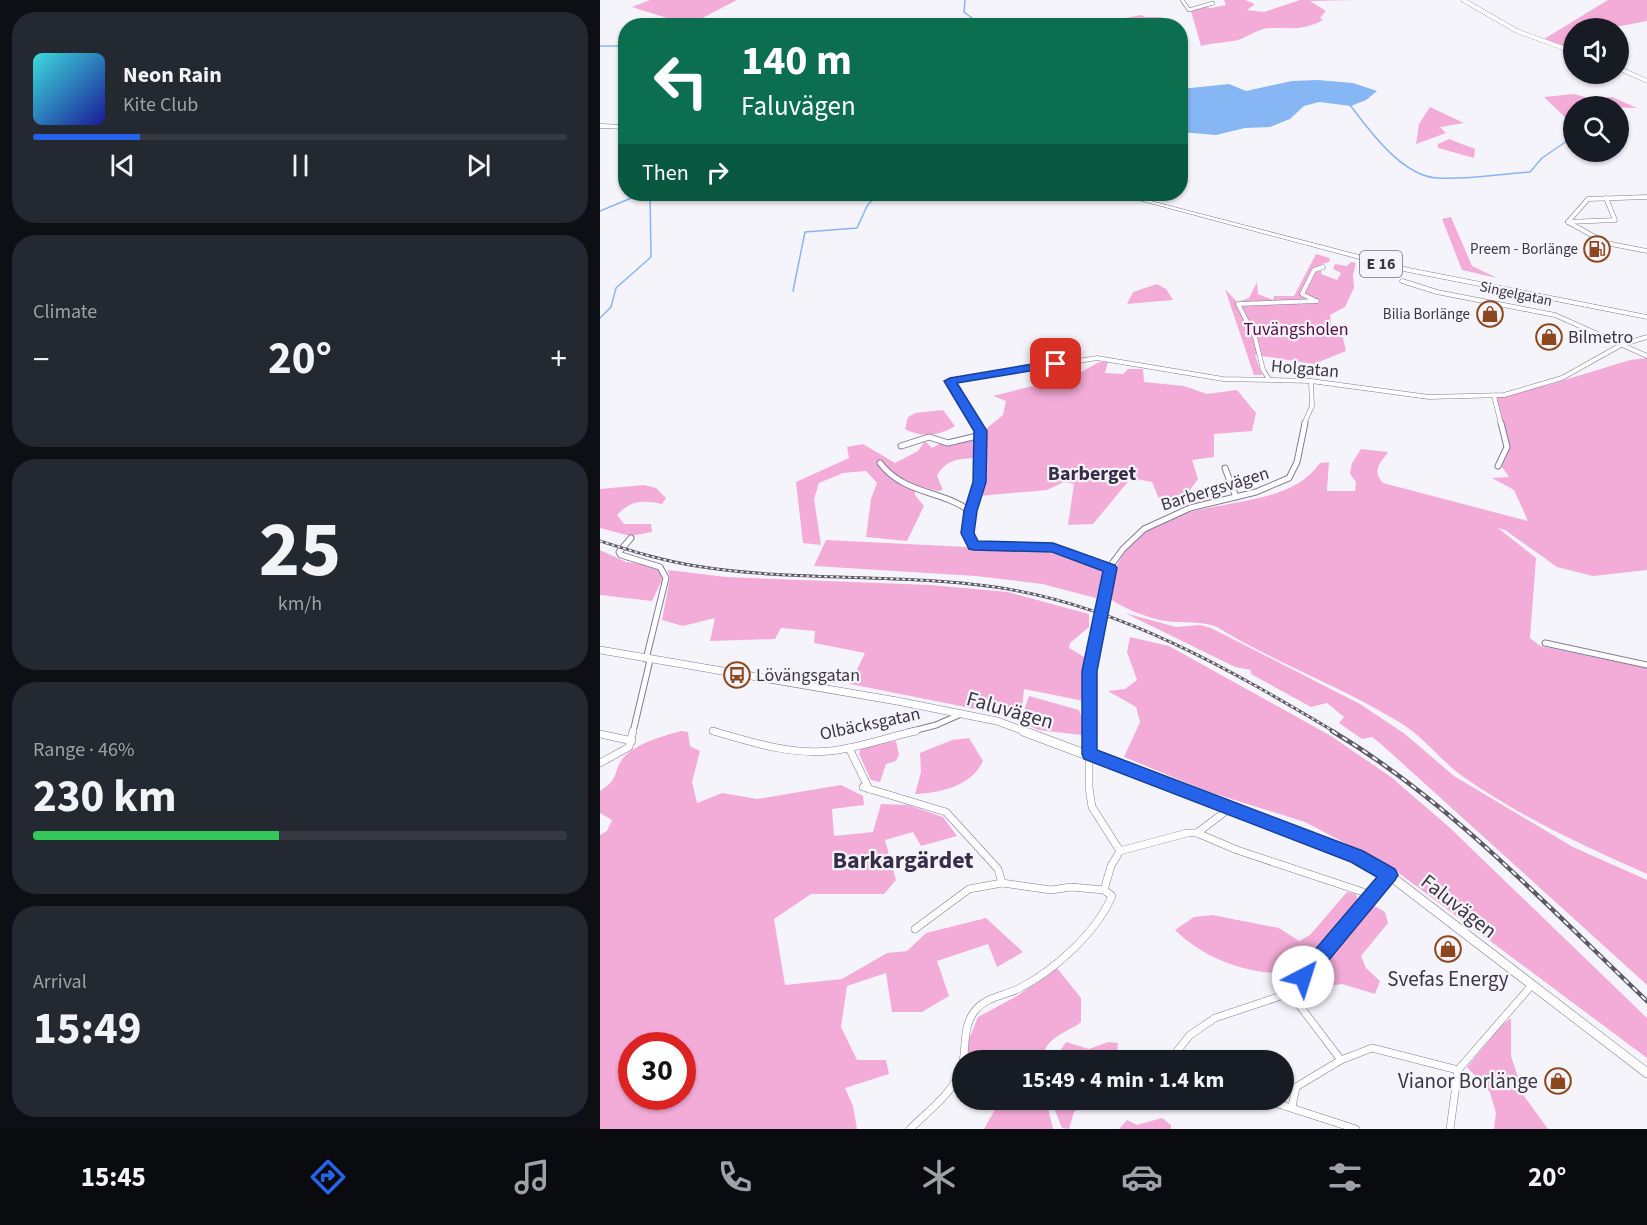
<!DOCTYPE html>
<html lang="en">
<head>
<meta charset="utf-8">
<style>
  :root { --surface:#171b24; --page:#242831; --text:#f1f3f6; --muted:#9ea1a6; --line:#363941; --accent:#2563eb }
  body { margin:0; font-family:"Source Sans 3",sans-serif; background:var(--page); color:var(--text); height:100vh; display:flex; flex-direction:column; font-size:22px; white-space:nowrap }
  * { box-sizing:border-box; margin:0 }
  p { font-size:20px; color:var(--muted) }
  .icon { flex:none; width:33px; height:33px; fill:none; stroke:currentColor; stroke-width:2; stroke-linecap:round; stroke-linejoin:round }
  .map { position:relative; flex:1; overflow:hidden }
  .side { display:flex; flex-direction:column; gap:12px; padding:12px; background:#0d0f14; width:600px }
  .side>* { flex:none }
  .banner { position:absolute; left:18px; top:18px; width:570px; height:183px; border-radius:24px; box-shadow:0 2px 4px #0004; background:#0b6e4f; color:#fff; overflow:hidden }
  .fabs { position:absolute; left:963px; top:18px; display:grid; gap:12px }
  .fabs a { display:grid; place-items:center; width:66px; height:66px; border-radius:50%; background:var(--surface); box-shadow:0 2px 4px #0004; font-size:30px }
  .speed { position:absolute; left:18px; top:1032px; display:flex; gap:12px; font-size:30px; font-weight:700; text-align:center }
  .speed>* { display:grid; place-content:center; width:78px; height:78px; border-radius:50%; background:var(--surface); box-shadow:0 2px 4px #0004; line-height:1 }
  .speed .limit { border:9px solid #d22; background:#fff; color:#111 }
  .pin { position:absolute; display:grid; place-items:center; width:51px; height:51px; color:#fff; margin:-26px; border-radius:12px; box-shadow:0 3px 9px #0006 }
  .me { position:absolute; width:66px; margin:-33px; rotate:40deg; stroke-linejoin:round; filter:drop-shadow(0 0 4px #0008) }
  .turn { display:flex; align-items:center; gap:21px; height:126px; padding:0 24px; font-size:27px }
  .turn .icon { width:78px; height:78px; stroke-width:2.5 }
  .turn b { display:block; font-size:42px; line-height:51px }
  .then { display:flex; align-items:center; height:57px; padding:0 24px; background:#0003; gap:12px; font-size:22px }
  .big { font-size:45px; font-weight:700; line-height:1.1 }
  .side .tile { flex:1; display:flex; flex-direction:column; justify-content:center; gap:9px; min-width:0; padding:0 21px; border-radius:24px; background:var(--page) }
  .side .dial { align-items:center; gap:0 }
  .dial b { font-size:78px; line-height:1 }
  .song { display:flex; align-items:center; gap:18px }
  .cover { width:72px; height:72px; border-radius:9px; background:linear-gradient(135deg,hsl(180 70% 55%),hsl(240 70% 35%)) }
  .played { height:6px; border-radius:3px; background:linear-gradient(90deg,var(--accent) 20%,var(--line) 20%) }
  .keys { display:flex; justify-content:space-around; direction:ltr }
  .heat { display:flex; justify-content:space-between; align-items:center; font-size:33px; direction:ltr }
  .charge { height:9px; border-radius:4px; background:linear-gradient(90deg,#34c759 46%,var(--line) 0) }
  .trip { position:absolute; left:352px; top:1050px; width:342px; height:60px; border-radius:30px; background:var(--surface); box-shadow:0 2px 4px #0004; font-weight:700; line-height:60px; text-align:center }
  .tabs { display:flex; height:96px; justify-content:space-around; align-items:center; background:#090b0e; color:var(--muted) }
  .tabs .icon { width:42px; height:42px }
  .tabs .on { color:var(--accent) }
  .tabs b { font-size:27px; color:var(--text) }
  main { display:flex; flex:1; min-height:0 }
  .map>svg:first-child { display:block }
  .green { fill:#f3acd8; fill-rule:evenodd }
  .water { fill:#86b6f3 }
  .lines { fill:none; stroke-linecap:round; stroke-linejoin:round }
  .stream { stroke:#86b6f3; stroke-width:1.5 }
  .street-far3-casing { stroke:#837a98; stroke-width:4 }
  .street-far2-casing { stroke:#837a98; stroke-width:5 }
  .street-far1-casing { stroke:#837a98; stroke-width:7 }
  .street-casing { stroke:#837a98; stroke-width:8 }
  .secondary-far2-casing { stroke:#837a98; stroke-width:4.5 }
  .secondary-far1-casing { stroke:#837a98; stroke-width:8 }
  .secondary-casing { stroke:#837a98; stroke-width:10 }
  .highway-casing { stroke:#837a98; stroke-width:1 }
  .street-far3 { stroke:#fff; stroke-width:3 }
  .street-far2 { stroke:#fff; stroke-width:4 }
  .street-far1 { stroke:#fff; stroke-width:5 }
  .street { stroke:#fff; stroke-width:7 }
  .secondary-far2 { stroke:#fff; stroke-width:4 }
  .secondary-far1 { stroke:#fff; stroke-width:7 }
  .secondary { stroke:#fff; stroke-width:9 }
  .highway { fill:#fff; fill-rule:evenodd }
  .rail-far1-casing { stroke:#5d5965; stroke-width:3 }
  .rail-casing { stroke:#5d5965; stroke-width:4.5 }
  .rail-far1 { stroke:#f6f4fb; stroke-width:1.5; stroke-dasharray:3; stroke-linecap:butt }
  .rail { stroke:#f6f4fb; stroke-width:2; stroke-dasharray:6; stroke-linecap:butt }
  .route { fill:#2563eb; stroke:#184099; stroke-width:1.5 }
  .labels { text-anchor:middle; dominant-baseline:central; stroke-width:4.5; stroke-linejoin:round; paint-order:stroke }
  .far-poi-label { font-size:15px; fill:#3a3643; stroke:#f6f4fb; text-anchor:end }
  .far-street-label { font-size:15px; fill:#3a3643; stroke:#f6f4fb }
  .shield { fill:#f6f4fb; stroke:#726f7a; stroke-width:1.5 }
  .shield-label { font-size:16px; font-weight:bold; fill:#3a3643 }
  .park-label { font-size:18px; fill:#5a0a44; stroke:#f6f4fb }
  .poi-label { font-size:18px; fill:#3a3643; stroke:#f6f4fb; text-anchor:start }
  .street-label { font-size:18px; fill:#3a3643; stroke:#f6f4fb }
  .neighbourhood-label { font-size:20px; font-weight:bold; fill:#372f49; stroke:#f6f4fb }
  .near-street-label { font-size:21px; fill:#3a3643; stroke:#f6f4fb }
  .near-poi-label { font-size:21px; fill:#3a3643; stroke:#f6f4fb }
  .near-neighbourhood-label { font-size:24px; font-weight:bold; fill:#372f49; stroke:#f6f4fb }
</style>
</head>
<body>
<main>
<section class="side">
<div class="tile">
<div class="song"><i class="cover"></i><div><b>Neon Rain</b><p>Kite Club</p></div></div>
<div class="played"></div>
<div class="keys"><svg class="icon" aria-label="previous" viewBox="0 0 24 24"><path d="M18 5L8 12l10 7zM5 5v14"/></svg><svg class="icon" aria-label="pause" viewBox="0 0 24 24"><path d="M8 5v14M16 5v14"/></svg><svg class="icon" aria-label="next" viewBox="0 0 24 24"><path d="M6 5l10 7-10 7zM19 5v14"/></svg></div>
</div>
<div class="tile"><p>Climate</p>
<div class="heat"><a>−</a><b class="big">20°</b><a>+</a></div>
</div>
<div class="tile dial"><b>25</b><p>km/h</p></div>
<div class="tile"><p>Range · 46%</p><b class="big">230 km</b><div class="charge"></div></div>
<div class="tile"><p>Arrival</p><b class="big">15:49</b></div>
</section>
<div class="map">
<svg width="1047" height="1129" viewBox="0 0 1047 1129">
  <rect width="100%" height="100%" fill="#f6f4fb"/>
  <!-- green -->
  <g class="green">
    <polygon points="50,0 137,0 89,25 32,7"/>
    <path d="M624 0H645L655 4 647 10 664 12 700 0H756L710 1 726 11 720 18 723 20C704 30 694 28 674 28 660 27 650 36 638 40 630 42 612 43 601 46L591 11 598 5 611 8 626 5Z"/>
    <polygon points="1008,0 1047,0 1047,21 1010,28 974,28 973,46 969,49 944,39"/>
    <polygon points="542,15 544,17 561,17 566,22 562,22 562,26 548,25 542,22 536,26 515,23 520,21 519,19"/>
    <polygon points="974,94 992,99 1012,97 1037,108 974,106 973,125 944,97"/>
    <polygon points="830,107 864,123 840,127 846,133 816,144 819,124"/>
    <polygon points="849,139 875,149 874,158 838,148 838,144"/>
    <polygon points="851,217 872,266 897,278 862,270 842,219"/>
    <polygon points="716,254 730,258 729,262 722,264 721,274 737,280 741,273 733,269 735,264 747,266 751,262 756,263 753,275 754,288 745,307 730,315 732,330 743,338 746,351 714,364 655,355 662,375 654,375 625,289 637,302 649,298 657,282 658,294 673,300 674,296 694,296"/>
    <polygon points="557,284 566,289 573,300 527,304 533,292"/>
    <path d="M1047 358V570L993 576 957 567 905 530 898 528 936 558 930 638 940 646 1047 668V874C985 847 921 817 865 778 841 762 824 736 799 722 741 686 675 663 617 627 597 620 584 624 566 621 550 619 516 606 506 595 512 576 517 560 530 545 576 490 681 519 720 463L729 462 727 491H755L756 482 750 474 752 463 761 449 788 452C781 463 771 470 783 483L928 521 914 490 892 478 909 477 900 464 907 447 894 396 948 385 1030 360Z"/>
    <polygon points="499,362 508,362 505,373 523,374 528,369 543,369 544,382 584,386 607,394 637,390 656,413 652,431 614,434 614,457 592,460 598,479 576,509 560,501 552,482 531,478 493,524 468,525 474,484 464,482 447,490 379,496 382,432 403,415 406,401 393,396 476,375"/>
    <path d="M343 410 355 426C339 436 321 438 305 429L308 417 315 413Z"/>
    <path d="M379 437 378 458C359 459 347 458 337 476L343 490 338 491 314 485 315 495 324 506 307 541 266 537 271 499 277 483 266 471 243 473 219 483 214 499 221 545 203 543 196 482 249 458 247 447 263 444 295 463 318 451 325 441 332 448 339 444Z"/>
    <path d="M44 485 56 488 66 498 62 504C42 500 31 500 17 515L24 524H51L52 532 30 536 0 528V489Z"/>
    <polygon points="226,540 446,551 503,570 496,598 442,584 376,576 214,566"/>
    <polygon points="0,550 26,562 47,565 60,570 62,580 52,601 0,595"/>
    <polygon points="68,570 126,577 331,585 408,592 489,614 489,627 470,643 469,648 484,657 484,701 424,689 421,718 250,684 265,653 214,643 215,631 181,628 175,639 110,641 115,618 83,626 62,620 70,578"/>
    <polygon points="525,613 576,627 600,625 611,628 760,704 805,734 854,776 973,847 1047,880 1047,985 781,744 772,737 762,739 739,723 744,717 727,703 711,707 651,674 651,670 635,667"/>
    <polygon points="530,637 569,646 731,736 791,777 849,827 1047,1018 1047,1058 792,868 705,822 609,792 524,757 540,722 536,707 508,691 525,689 537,680 527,652"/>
    <polygon points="429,696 479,710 485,727 482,735 438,730 426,724 425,708"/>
    <path d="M81 731 88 732 90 746 100 751 92 782 97 803 122 793 157 799 241 785 263 796 264 805 232 809 234 836 273 832 281 804 308 805 343 817 357 836 321 846 313 832 285 840 296 880 284 894H211L174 919 185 985 242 979 287 953 307 951 326 933 386 918 423 952 397 967 388 944 337 961 349 996 322 1012H292L286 973 247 986 241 1027 257 1060H286L289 1074 245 1088 253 1106 257 1129H0V835L7 831 12 820 0 813V791C21 778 12 771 24 757 37 743 63 736 81 731ZM32 1046H82V1096H32Z"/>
    <path d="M369 738 383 761C372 786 340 793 315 794L321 772 320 753 352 740Z"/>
    <polygon points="296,741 299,755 296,761 286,764 280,782 271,780 259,754 261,747"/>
    <path d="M747 892 756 894 759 903 698 973C653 976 608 962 575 930L594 917 612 915 679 928 699 941 710 935Z"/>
    <polygon points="775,906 785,912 788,923 761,956 766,968 780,981 775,994 742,984 716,988 710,975 753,925"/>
    <path d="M457 968 481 998V1022C465 1034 444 1037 443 1060H365L367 1044 378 1017 417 996Z"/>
    <polygon points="911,1018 911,1056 924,1096 948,1129 894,1129 896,1113 890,1092 867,1067 902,1025"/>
    <polygon points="466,1042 489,1049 508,1042 518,1043 516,1060 454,1060"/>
    <polygon points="397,1100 446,1100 453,1129 384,1129 398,1104"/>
    <polygon points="451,1100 488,1100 474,1112 469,1129 462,1128"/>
    <polygon points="562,1118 571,1125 571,1129 519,1129 527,1120 537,1125"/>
  </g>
  <!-- water -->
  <polygon class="water" points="718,80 753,83 777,91 766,100 751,106 719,102 704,106 690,119 670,127 645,128 616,135 581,132 581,89 629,84 646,91 692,81"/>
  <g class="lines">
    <!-- stream -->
    <g class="stream">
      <polyline points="365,0 364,12 376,21 374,26"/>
      <polyline points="0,46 26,46"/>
      <path d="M750 105C769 130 802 176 837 178 867 180 900 174 930 172L942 158 970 139"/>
      <polyline points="0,211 41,194"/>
      <polyline points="193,291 205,232 257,228 267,206 277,194"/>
      <polyline points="0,318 11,307 16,288 51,257 50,194"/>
    </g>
    <!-- street-far3 casing -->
    <g class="street-far3-casing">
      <polyline id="street-far3" points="582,0 589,10 613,3"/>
    </g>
    <!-- street-far2 casing -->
    <g class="street-far2-casing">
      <g id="street-far2">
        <polyline points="968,222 988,199 1047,197"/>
        <polyline points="968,222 1006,243 1047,251"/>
        <polyline points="968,222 1015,220 1006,198"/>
        <polyline points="802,281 837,292 955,315 1047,356"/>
        <polyline points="716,301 702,294 714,270 723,267"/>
        <polyline points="669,379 663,370 655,337 638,304 717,301"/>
        <polyline points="894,396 901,424"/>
        <polyline points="377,424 350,381 497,358 623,379 711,381 829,397 904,395 962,378 1021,345 1047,337"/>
        <polyline points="704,424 712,406 711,381"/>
      </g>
    </g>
    <!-- street-far1 casing -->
    <g class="street-far1-casing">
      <g id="street-far1">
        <path d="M376 423C397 457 357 510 374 545L453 548 510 568"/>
        <polyline points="301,446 329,437 348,443 381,435"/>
        <path d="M280 463C305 495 339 489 370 511"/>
        <polyline points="898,466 907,447 901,423"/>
        <polyline points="625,468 636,497"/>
        <polyline points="31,538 19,552 21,555 60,567 66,578 46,659"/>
        <polyline points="945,643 1047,665"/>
        <polyline points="113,731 117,732"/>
        <polyline points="33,732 50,660"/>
        <polyline points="309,732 336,725 361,714"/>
        <polyline points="489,732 490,671 511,565 523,549 544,529 590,508 656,492 689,478 697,462 705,423"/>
      </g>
    </g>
    <!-- street casing -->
    <g class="street-casing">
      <g id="street">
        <path d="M113 731C151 742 190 755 230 751 259 748 288 737 316 731"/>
        <polyline points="0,734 32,741"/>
        <polyline points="249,748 269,789"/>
        <polyline points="0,763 29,747 33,731"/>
        <polyline points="263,787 346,812 398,869 402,883 451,890 471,887 504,890"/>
        <polyline points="597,833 637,850 772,895"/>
        <polyline points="520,851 587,833 597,833 630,808"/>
        <polyline points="315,929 369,889 402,883"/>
        <polyline points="690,993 741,1060"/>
        <polyline points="570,1060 590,1035 615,1018 690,993 789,875"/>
        <polyline points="666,1100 756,1129"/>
        <polyline points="692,1107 696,1087 741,1060 772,1048 858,1070"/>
        <path d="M310 1129C328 1111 355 1092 362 1066 367 1048 362 1028 374 1012 385 997 403 996 418 989 454 971 496 933 512 896L504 890 511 866 520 851 492 807 489 788V731"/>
        <polyline points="850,1129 858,1070 931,986"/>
      </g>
    </g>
    <!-- secondary-far2 casing -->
    <g class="secondary-far2-casing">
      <g id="secondary-far2">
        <polyline points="863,0 917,31 974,52"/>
        <polyline points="1018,68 1047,81"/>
      </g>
    </g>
    <!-- secondary-far1 casing -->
    <g class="secondary-far1-casing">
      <polyline id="secondary-far1" points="0,650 297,701 397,721 427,732"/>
    </g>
    <!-- secondary casing -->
    <g class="secondary-casing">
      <polyline id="secondary" points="423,731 757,856 789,875 1047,1073"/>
    </g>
    <!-- highway casing -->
    <g class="highway-casing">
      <g id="highway">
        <polygon points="0,124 26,125 26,129 0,128"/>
        <polygon points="516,194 524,194 809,268 1047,315 1047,319 808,272"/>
      </g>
    </g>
    <!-- street-far3 -->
    <use href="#street-far3" class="street-far3"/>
    <!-- street-far2 -->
    <use href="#street-far2" class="street-far2"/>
    <!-- street-far1 -->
    <use href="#street-far1" class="street-far1"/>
    <!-- street -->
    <use href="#street" class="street"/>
    <!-- secondary-far2 -->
    <use href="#secondary-far2" class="secondary-far2"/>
    <!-- secondary-far1 -->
    <use href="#secondary-far1" class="secondary-far1"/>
    <!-- secondary -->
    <use href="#secondary" class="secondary"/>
    <!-- highway -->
    <use href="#highway" class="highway"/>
    <!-- rail-far1 casing -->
    <g class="rail-far1-casing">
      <path id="rail-far1" d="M0 541C32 551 63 561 96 566 195 582 296 573 395 587 519 605 629 669 735 732"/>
    </g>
    <!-- rail casing -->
    <g class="rail-casing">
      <path id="rail" d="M732 731C851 802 947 906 1047 1001"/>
    </g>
    <!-- rail-far1 -->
    <use href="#rail-far1" class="rail-far1"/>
    <!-- rail -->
    <use href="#rail" class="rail"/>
  </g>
  <!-- route -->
  <polygon class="route" points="456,360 461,364 460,366 357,383 387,431 386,482 377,511 374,533 378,541 453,543 515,565 517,568 497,671 497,750 763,851 795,869 798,875 795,880 710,983 703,986 697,983 694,977 697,971 777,877 751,862 484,759 482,754 482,671 503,571 452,552 374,550 369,549 361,533 364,511 373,482 374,431 344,381 350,378"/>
  <!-- icons -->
  <defs>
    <g id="fuel-ring" transform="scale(1.35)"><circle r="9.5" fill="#f6f4fb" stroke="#8c471e" stroke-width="1.5"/><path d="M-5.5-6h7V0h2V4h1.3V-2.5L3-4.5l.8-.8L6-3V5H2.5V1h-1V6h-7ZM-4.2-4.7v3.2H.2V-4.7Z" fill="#8c471e"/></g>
    <g id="shop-ring" transform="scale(1.35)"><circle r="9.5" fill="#f6f4fb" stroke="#8c471e" stroke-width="1.5"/><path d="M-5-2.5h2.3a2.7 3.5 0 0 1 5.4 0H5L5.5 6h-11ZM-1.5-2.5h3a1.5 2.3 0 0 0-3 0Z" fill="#8c471e"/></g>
    <g id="bus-ring" transform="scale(1.35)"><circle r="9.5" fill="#f6f4fb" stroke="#8c471e" stroke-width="1.5"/><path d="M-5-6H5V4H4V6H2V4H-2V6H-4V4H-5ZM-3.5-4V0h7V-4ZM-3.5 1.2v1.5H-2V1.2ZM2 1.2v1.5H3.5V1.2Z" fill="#8c471e"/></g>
  </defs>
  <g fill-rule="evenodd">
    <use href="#fuel-ring" x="997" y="249"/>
    <use href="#shop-ring" x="890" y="314"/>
    <use href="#shop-ring" x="949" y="337"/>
    <use href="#bus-ring" x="137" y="675"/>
    <use href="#shop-ring" x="848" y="949"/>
    <use href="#shop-ring" x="958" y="1081"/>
  </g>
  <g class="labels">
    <!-- far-poi labels -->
    <g class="far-poi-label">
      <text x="978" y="249">Preem - Borlänge</text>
      <text x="870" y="314">Bilia Borlänge</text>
    </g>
    <!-- far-street labels -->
    <g class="far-street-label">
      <text transform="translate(916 294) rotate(12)">Singelgatan</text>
    </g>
    <!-- shield labels -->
    <rect class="shield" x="760" y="251" width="42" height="26" rx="4.5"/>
    <g class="shield-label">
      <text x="781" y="264">E 16</text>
    </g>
    <!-- park labels -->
    <g class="park-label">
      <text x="696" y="329">Tuvängsholen</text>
    </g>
    <!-- poi labels -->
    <g class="poi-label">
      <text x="968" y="337">Bilmetro</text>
      <text x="156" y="675">Lövängsgatan</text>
    </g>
    <!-- street labels -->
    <g class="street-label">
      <text transform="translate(705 369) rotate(5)">Holgatan</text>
      <text transform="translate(615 489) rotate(-17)">Barbergsvägen</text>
      <text transform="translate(270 724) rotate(-12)">Olbäcksgatan</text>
    </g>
    <!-- neighbourhood labels -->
    <g class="neighbourhood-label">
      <text x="492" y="474">Barberget</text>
    </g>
    <!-- near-street labels -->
    <g class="near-street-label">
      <text transform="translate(410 710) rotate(16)">Faluvägen</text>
      <text transform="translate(859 906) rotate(38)">Faluvägen</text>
    </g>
    <!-- near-poi labels -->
    <g class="near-poi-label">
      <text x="848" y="979">Svefas Energy</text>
      <text x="938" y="1081" text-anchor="end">Vianor Borlänge</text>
    </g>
    <!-- near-neighbourhood labels -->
    <g class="near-neighbourhood-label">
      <text x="303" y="860">Barkargärdet</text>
    </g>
  </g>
</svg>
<div class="fabs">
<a><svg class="icon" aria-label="sound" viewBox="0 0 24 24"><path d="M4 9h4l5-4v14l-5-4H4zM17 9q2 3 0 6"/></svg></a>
<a><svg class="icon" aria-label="search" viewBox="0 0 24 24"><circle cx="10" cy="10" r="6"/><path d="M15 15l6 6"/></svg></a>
</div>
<div class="speed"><div class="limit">30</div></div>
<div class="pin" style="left:456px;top:364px;background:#d93025"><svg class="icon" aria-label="arrive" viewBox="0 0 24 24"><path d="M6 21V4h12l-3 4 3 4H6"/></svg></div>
<svg class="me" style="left:703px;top:977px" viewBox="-20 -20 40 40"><circle r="19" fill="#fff"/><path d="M0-13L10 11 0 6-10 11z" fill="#2563eb"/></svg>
<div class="trip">15:49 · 4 min · 1.4 km</div>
<div class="banner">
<div class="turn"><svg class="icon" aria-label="left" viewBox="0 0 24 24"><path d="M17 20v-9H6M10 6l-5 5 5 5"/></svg><div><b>140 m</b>Faluvägen</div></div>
<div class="then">Then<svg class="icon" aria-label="right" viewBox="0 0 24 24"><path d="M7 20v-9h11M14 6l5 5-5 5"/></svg></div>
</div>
</div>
</main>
<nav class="tabs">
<b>15:45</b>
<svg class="icon on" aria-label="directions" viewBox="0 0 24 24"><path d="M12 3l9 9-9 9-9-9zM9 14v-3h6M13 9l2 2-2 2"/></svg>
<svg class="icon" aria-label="music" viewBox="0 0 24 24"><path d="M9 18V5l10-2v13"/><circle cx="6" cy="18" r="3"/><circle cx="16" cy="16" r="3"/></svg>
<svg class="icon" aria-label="phone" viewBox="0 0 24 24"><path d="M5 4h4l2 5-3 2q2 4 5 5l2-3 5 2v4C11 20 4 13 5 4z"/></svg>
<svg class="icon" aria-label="climate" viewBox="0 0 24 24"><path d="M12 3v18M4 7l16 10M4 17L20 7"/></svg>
<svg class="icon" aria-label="car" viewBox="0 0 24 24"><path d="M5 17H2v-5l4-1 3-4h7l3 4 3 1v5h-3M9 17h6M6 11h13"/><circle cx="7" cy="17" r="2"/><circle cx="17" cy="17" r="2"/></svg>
<svg class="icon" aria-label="filters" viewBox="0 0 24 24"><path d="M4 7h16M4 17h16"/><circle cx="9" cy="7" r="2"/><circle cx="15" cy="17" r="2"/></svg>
<b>20°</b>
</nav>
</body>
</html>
